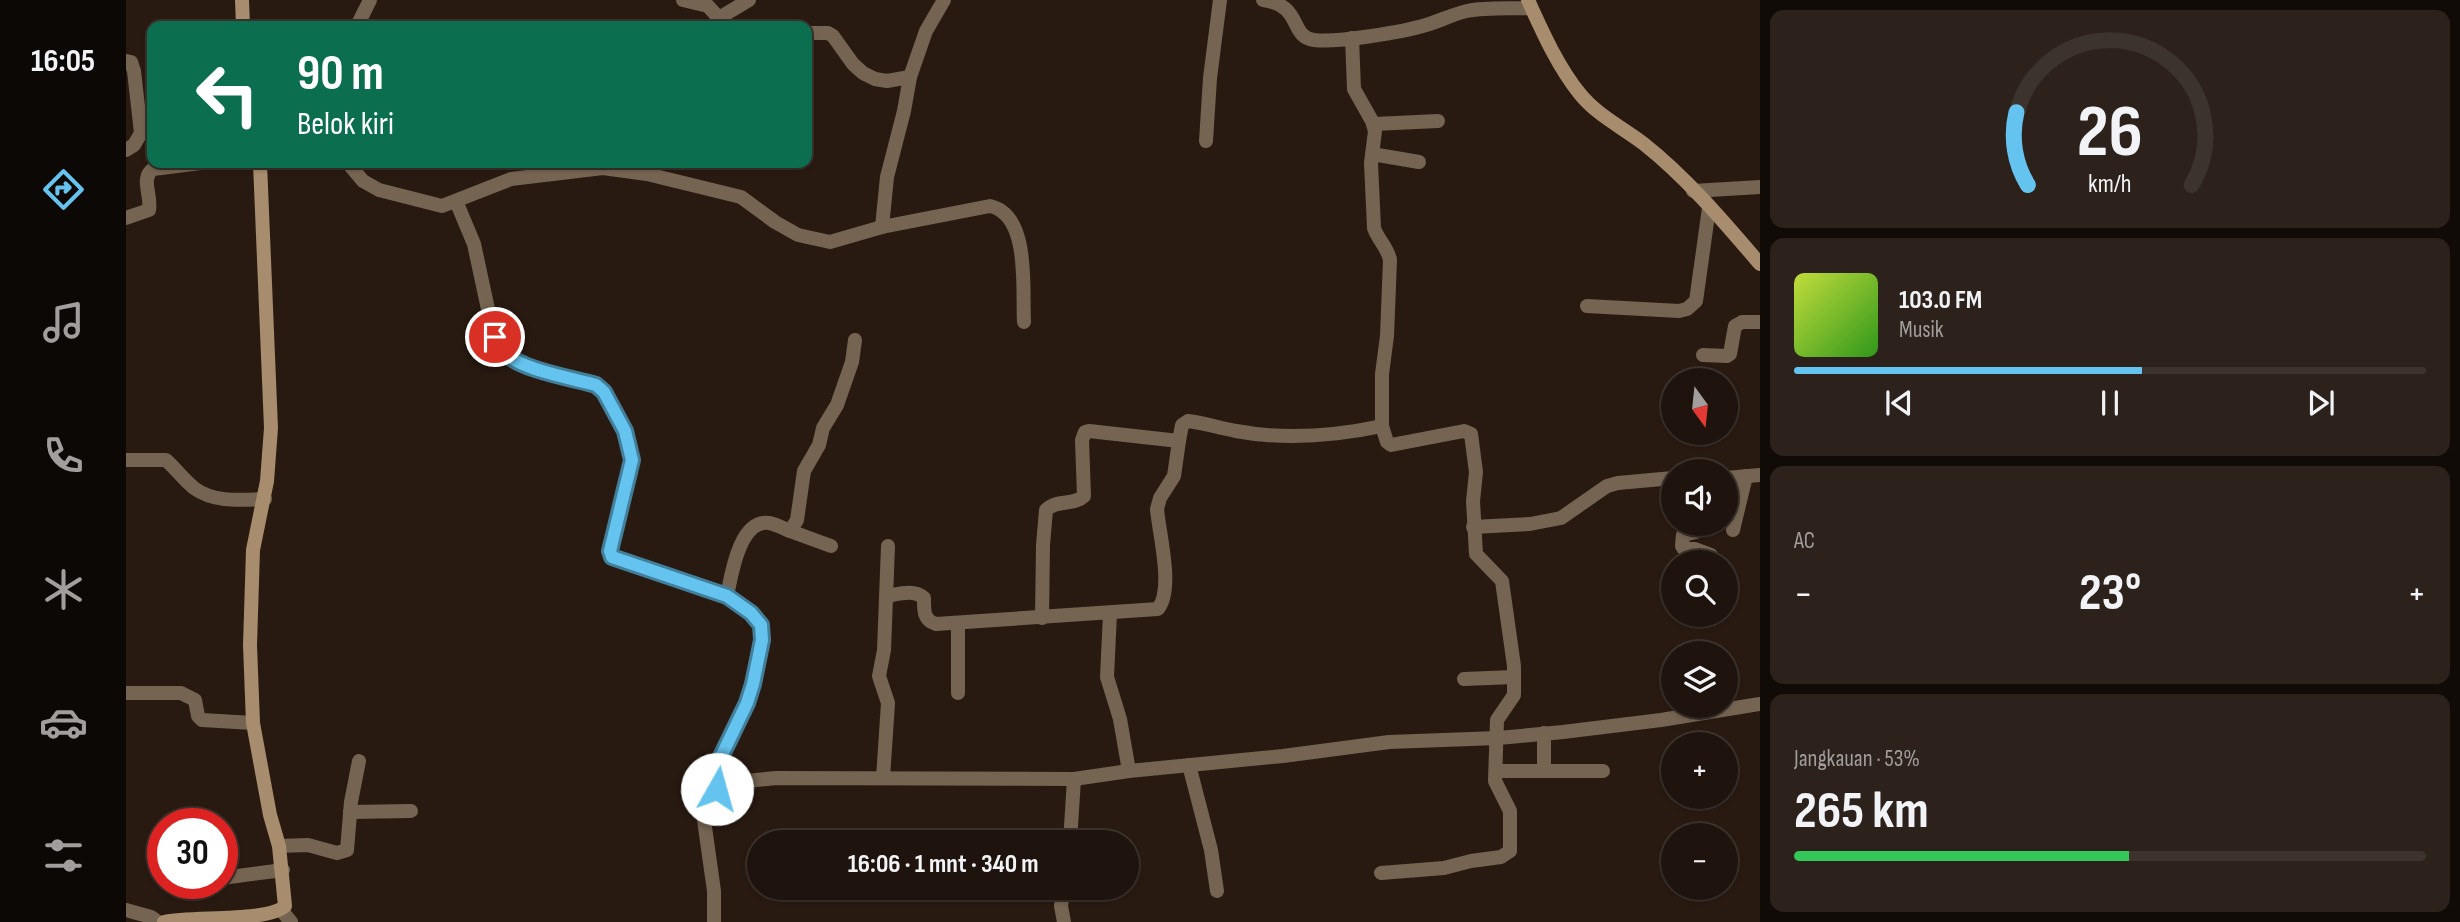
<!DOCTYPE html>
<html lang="id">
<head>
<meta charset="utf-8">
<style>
  :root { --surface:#1f140d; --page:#2c211b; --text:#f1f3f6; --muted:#a19e9d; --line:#3c332e; --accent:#65c4ef }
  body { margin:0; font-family:"Sofia Sans Condensed",sans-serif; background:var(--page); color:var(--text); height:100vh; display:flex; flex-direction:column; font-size:26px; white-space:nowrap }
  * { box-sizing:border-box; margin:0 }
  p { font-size:23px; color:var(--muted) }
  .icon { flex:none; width:38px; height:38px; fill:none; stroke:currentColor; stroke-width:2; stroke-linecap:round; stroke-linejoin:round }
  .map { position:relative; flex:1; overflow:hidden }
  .sheet { display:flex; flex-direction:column; gap:10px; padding:10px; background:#110b07; width:700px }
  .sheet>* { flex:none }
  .hud { position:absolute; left:21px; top:21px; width:665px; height:147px; border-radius:14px; box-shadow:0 2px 5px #0004,0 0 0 2px var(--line); background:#0b6e4f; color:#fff; overflow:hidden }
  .needle { width:46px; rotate:165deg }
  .tools { position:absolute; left:1535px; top:368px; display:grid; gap:14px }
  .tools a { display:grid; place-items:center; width:77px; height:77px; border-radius:50%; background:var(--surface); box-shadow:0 2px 5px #0004,0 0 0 2px var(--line); font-size:35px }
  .speed { position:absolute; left:21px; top:808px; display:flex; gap:14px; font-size:35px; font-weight:700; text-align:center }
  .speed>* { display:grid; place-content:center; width:91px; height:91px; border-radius:50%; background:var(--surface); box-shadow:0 2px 5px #0004,0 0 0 2px var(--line); line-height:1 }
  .speed .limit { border:10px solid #d22; background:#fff; color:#111 }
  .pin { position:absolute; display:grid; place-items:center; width:60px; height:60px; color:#fff; margin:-30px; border:4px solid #fff; border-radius:50%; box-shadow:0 2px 7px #0007 }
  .me { position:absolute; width:77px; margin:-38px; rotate:7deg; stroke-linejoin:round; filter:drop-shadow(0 0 5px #0008) }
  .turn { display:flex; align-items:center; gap:24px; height:147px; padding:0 35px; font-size:32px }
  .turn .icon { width:91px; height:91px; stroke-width:2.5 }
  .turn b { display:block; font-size:49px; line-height:60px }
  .big { font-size:52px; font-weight:700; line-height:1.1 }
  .sheet .card { flex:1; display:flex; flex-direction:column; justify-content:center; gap:10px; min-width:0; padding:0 24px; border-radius:14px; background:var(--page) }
  .sheet .dial { align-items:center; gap:0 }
  .dial svg { height:182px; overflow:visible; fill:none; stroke:var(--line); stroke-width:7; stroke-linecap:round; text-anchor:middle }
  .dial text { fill:var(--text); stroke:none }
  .song { display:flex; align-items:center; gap:21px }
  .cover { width:84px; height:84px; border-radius:10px; background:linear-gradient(135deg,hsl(70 70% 55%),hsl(110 70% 35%)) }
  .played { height:7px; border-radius:4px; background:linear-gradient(90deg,var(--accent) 55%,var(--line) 55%) }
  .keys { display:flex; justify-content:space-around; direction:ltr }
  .heat { display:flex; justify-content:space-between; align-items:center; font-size:38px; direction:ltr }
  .charge { height:10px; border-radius:5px; background:linear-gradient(90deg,#34c759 53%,var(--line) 0) }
  .trip { position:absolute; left:621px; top:830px; width:392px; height:70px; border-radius:35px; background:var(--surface); box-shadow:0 2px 5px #0004,0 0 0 2px var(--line); font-weight:700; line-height:70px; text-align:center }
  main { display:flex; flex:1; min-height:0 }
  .menu { display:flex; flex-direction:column; width:126px; justify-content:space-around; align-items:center; background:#0c0805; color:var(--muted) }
  .menu .icon { width:49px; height:49px }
  .menu .on { color:var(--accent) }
  .menu b { font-size:32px; color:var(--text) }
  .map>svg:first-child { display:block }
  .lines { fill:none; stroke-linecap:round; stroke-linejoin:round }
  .street { stroke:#756451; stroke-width:14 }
  .secondary { stroke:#a78c6d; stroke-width:14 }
  .route-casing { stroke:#427f9b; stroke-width:18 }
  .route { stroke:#65c4ef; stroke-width:12 }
</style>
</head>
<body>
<main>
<nav class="menu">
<b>16:05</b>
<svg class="icon on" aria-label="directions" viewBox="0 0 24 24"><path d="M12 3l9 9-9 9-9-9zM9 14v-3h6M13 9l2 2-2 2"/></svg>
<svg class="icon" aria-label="music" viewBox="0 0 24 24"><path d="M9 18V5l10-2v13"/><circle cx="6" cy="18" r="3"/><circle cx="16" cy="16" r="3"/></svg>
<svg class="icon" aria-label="phone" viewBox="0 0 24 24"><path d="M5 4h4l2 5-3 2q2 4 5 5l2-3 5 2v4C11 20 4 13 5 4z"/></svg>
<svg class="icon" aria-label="climate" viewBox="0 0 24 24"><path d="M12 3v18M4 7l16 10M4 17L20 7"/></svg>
<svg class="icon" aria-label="car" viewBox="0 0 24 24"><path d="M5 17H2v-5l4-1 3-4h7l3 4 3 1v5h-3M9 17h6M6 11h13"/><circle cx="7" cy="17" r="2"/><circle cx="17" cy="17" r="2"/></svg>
<svg class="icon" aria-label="filters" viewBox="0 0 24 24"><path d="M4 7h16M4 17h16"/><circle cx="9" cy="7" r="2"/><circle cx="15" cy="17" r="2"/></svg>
</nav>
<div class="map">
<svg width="1634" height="922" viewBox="0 0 1634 922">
  <rect width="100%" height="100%" fill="#291a11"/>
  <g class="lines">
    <!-- street -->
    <g class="street">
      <polyline points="557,0 582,6 600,26"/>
      <path d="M1137 0C1177 5 1163 37 1188 40 1211 43 1277 32 1300 25 1314 21 1327 14 1341 11 1361 7 1384 9 1405 8"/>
      <polyline points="593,18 623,0"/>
      <polyline points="231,26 244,0"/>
      <polyline points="681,33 702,33 707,36 727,64 737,73 749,79 761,81 784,77"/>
      <polyline points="0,61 5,62 8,71 15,133 8,145 0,150"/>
      <polyline points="1248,124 1312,121"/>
      <polyline points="1080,141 1084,78 1094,0"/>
      <polyline points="1246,154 1293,162"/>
      <path d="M222 163 237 181 253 190 316 206 385 179 477 168 521 174 615 197 649 222 672 235 704 242 756 227 864 206C905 215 896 291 898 322"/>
      <polyline points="1567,191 1634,187"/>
      <polyline points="330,201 348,244 368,337 378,352 400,365 469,385 479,392 499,431 506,460 484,554 490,559 601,596"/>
      <path d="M0 218 23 210C26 196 14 178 27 169L75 163"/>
      <polyline points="756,227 761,177 778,111 784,77 800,31 818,0"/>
      <polyline points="1461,306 1553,311 1561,309 1570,301 1583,208"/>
      <polyline points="1577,355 1601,356 1604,354 1609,326 1616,322 1634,322"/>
      <path d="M0 460H40C50 469 58 480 68 488 88 503 115 500 139 499"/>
      <polyline points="1600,478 1634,475"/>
      <polyline points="1571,523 1570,532 1557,535 1556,546 1558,549 1569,549 1585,555"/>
      <polyline points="1347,527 1404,524 1435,518 1481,486 1492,483 1547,478"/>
      <polyline points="1607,530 1620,476"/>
      <polyline points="664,531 705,546"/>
      <path d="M761 596C773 594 788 589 798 598 798 610 797 620 810 624L1032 609C1048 589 1033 534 1031 509L1034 498 1048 476 1053 441"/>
      <polyline points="984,613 981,677 994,719 1003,771"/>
      <path d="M916 618 917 545 920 510C931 499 948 506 958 496L956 440 959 432 963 431 1053 441 1056 425 1062 421C1078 423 1094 428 1110 431 1158 440 1209 436 1256 426V374L1261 336 1264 260C1262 248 1252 240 1248 228L1245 163 1249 131 1246 121 1228 89 1226 38"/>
      <polyline points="832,623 832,693"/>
      <polyline points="1338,679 1388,677"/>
      <polyline points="0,693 55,693 69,700 72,716 76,720 127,723"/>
      <polyline points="1063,765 1085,850 1091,891"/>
      <polyline points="1418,770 1418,733"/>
      <polyline points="1370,771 1477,771"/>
      <polyline points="757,778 762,703 753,676 758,650 762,546"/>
      <path d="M591 789C581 761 611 730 621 704 629 684 632 662 636 641 638 617 618 609 601 596 605 577 613 519 643 523 649 524 657 528 664 531L671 520 678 471 693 445 697 428 711 405 726 362 729 340"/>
      <polyline points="224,812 285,811"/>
      <polyline points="944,842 948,779"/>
      <polyline points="153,846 182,845 211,853 221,850 225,802 233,761"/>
      <polyline points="1255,873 1318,868 1345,861 1375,857 1384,851 1384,811 1369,781 1371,720 1388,695 1388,666 1376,581 1350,554 1347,501 1350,472 1345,434 1338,431 1265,445 1261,442 1256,426"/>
      <polyline points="96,878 157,870"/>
      <polyline points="0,910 25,917 32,922"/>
      <polyline points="156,911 165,922"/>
      <path d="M588 922V891L576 806C585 780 627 781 650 778L948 779 1003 771 1157 756 1263 742 1372 738 1437 732 1535 720 1634 704"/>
      <polyline points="938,922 935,906 938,887"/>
    </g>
    <!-- secondary -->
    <g class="secondary">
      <polyline points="116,0 117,26"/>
      <path d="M1402 0C1416 31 1432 67 1454 94 1472 116 1496 127 1518 144 1561 178 1598 222 1634 264"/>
      <path d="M38 922C67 916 142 922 159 906L153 846 144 815 127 723 124 645 127 550 141 481 145 428 134 163"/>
    </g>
  </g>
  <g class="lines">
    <!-- route casing -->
    <g class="route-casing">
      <path id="route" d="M369 337C372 342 374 348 378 352 394 370 446 378 470 385L478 392 499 431 506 460 484 551 486 557 601 596 625 613 635 625 636 640 627 684 621 703 592 763 588 780 591 789"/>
    </g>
    <!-- route -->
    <use href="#route" class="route"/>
  </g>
</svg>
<div class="tools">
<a><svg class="needle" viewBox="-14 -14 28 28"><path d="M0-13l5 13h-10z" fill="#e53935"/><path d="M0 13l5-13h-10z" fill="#a19e9d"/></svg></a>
<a><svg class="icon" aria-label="sound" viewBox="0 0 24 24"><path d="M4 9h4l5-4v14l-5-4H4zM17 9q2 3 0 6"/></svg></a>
<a><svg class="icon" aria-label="search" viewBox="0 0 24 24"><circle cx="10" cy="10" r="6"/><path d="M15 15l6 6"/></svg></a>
<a><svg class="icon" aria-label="layers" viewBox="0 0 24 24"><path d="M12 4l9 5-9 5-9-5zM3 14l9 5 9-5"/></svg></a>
<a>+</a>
<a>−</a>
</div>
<div class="speed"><div class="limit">30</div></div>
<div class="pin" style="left:369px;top:337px;background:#d93025"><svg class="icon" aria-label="arrive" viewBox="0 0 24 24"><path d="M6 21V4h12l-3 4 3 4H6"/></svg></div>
<svg class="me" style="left:591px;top:789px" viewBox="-20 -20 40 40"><circle r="19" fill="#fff"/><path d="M0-13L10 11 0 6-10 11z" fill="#65c4ef"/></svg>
<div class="trip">16:06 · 1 mnt · 340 m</div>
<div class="hud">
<div class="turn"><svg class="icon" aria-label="left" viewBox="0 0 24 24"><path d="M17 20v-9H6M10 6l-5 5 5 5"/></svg><div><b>90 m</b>Belok kiri</div></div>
</div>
</div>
<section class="sheet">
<div class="card dial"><svg viewBox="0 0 100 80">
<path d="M14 69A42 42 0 1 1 86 69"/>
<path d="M14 69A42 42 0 0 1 9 37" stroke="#65c4ef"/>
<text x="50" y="56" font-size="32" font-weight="700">26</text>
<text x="50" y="72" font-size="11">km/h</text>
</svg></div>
<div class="card">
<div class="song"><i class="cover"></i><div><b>103.0 FM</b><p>Musik</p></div></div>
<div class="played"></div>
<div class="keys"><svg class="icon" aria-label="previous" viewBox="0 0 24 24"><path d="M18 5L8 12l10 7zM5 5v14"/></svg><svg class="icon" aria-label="pause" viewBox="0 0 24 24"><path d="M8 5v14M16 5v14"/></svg><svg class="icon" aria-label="next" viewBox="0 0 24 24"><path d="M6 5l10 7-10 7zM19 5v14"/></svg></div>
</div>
<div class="card"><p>AC</p>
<div class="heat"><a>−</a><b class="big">23°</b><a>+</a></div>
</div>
<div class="card"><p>Jangkauan · 53%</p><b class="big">265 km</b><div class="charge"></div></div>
</section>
</main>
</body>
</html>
